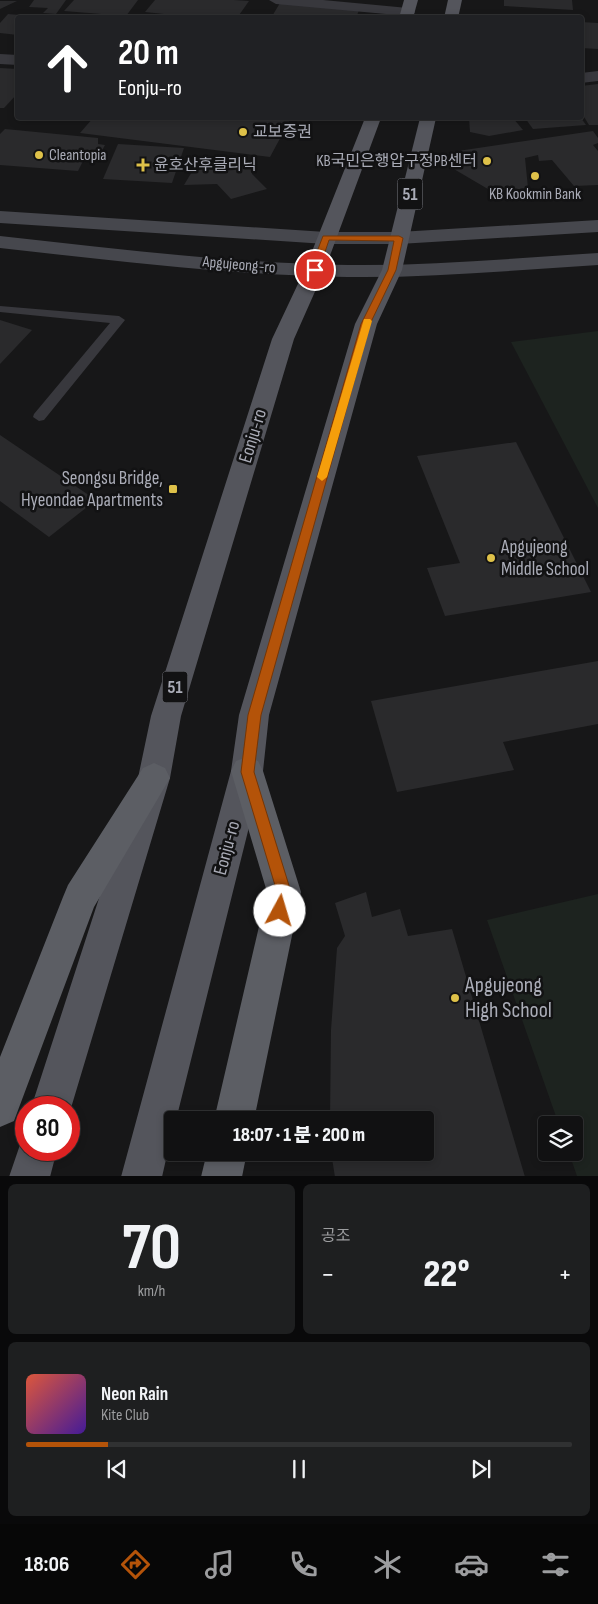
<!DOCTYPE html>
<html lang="ko">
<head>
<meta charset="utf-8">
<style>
  :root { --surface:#111112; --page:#1e1f20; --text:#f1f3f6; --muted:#9c9d9f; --line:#303132; --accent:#b45309 }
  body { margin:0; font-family:"Sofia Sans Condensed","Noto Sans KR",sans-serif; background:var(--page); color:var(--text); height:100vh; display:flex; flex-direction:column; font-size:19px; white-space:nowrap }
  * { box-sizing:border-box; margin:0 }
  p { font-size:16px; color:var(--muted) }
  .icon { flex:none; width:28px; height:28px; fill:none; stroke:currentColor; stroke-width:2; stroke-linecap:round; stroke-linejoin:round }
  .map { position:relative; height:1176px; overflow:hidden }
  .sheet { display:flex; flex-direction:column; gap:8px; padding:8px; background:#09090a; flex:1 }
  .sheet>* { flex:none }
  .top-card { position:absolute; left:15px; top:15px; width:569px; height:105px; border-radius:5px; box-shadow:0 2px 8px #0003,0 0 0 1px var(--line); background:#202124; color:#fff; overflow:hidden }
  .tools { position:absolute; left:538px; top:1116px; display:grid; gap:10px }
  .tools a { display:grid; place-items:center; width:45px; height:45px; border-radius:5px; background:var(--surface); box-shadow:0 2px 8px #0003,0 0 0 1px var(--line); font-size:25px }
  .speed { position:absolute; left:15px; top:1096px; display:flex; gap:10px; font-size:25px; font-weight:700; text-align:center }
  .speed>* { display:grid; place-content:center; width:65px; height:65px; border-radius:50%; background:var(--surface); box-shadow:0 2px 8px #0003,0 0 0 1px var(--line); line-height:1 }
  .speed .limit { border:8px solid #d22; background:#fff; color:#111 }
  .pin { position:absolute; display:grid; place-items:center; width:42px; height:42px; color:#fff; margin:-21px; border:2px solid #fff; border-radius:50%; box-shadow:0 1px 5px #0007 }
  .me { position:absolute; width:55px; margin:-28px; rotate:6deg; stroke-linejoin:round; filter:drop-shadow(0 0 4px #0008) }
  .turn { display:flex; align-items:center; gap:18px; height:105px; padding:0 20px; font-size:22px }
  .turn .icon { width:65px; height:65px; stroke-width:2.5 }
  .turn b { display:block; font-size:35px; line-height:42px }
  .big { font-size:38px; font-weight:800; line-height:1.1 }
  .sheet .widget { flex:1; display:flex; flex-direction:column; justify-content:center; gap:8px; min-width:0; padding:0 18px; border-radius:8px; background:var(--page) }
  .sheet .dial { align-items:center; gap:0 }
  .dial b { font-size:65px; line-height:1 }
  .song { display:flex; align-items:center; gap:15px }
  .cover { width:60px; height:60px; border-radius:8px; background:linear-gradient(135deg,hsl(10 70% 55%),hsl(260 70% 35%)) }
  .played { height:5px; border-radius:2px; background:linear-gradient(90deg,var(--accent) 15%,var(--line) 15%) }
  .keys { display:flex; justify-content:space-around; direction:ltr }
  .heat { display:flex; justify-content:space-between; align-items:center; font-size:28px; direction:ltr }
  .sheet .tiles { flex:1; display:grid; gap:8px; grid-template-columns:1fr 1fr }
  .widget:last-child { grid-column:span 2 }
  .trip { position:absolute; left:164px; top:1111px; width:270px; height:50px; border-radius:5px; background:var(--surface); box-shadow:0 2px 8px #0003,0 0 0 1px var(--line); font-weight:800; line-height:50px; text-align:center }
  .menu { display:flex; height:80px; justify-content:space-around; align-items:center; background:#070707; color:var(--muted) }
  .menu .icon { width:35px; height:35px }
  .menu .current { color:var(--accent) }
  .menu b { font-size:22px; color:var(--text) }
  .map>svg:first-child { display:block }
  .green { fill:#1d231f }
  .building { fill:#2a2a2c }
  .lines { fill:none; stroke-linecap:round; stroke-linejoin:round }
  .service { fill:#38383d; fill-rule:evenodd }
  .minor { fill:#38383d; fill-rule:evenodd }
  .secondary { fill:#46474d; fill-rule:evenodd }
  .primary { fill:#54555c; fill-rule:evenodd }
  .trunk { fill:#5c5e64; fill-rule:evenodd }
  .route { fill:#b45309; stroke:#753606 }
  .slow { fill:#f59e0b }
  .poi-dot { fill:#dec149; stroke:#121213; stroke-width:2 }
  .labels { text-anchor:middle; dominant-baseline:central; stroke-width:5; stroke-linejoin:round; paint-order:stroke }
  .far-poi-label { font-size:16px; fill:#aaacb7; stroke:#121213; text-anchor:start }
  .far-street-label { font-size:16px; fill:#aaacb7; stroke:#121213 }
  .shield { fill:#121213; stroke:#7c7e86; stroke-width:1 }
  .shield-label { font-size:18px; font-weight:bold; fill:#aaacb7 }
  .street-label { font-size:19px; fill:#aaacb7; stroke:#121213 }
  .poi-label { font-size:19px; fill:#aaacb7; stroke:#121213; text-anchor:end }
  .near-poi-label { font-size:22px; fill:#aaacb7; stroke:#121213; text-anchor:start }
</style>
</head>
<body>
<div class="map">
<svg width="598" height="1177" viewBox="0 0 598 1177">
  <rect width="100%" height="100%" fill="#171718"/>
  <!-- green -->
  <g class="green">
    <polygon points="598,331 598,508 511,342"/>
    <polygon points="598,894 598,1176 577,1176 569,1153 574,1152 574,1125 559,1125 487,920"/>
  </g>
  <!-- building -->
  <g class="building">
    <polygon points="34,0 66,0 56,14 43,13 48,8 29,7"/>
    <polygon points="74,0 138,0 126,16 64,11"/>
    <polygon points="155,0 234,0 249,1 237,18 201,18 145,12"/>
    <polygon points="504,0 572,0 573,10 504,6"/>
    <polygon points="0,1 17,1 0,9"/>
    <polygon points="280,3 359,10 356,18 271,18"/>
    <polygon points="8,14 32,16 32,18 18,18 18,35 0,33 0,23"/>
    <polygon points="581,22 598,23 598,49 581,48"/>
    <polygon points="0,68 18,69 18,93 4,108 0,108"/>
    <polygon points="598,84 598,125 589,125 581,112 581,86"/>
    <polygon points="93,118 291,118 270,157 80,133"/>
    <polygon points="469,118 513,118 523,130 489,136 470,132"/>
    <polygon points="525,118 581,118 586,125 533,129"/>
    <polygon points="5,129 98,138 98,144 105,145 99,156 86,155 78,171 0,165 0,134"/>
    <polygon points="593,131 598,138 598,143 593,145 598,151 598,185 574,186 552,160 539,161 538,155 525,158 528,188 493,192 447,165 451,152"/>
    <polygon points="118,144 184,148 172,183 103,179"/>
    <polygon points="207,162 254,164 252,174 267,189 231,199 217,184 184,185 193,170 200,170"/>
    <polygon points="0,320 32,330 0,364"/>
    <polygon points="0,435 96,500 49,537 0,501"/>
    <polygon points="516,442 591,592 445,616 427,568 460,563 417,456"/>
    <polygon points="598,661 598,724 503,742 514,770 397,792 371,701"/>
    <polygon points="366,892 372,917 400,909 408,936 452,929 525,1177 335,1177 331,1152 425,1152 425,1120 330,1120 331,1030 337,948 345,936 335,903"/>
  </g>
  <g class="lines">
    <!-- service -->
    <polygon class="service" points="0,306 119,316 125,320 44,420 39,421 33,417 34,414 110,323 0,312"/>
    <!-- minor -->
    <g class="minor">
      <polygon points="269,0 323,0 408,8 413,9 415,12 413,15 408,16 276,4"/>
      <polygon points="0,54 18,55 18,65 0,64"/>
      <polygon points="598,71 598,81 581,83 581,73"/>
    </g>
    <!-- secondary -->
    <g class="secondary">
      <polygon points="0,211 326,232 399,232 598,220 598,232 399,244 326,244 0,223"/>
      <path d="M0 236C116 249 231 263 348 265 431 266 515 258 598 253V265C515 270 431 278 348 277 231 275 116 261 0 248Z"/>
    </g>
    <!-- primary -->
    <g class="primary">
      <polygon points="404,0 418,0 413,18 399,18"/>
      <polygon points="448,0 462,0 458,18 444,18"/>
      <polygon points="365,118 381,118 325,269 294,339 181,716 170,778 71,1108 69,1113 69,1108 31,1108 138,778 151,716 272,339 305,269"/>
      <polygon points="420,118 436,118 402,270 377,324 269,715 263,771 176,1120 172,1120 172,1133 162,1177 121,1177 231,771 239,715 355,324 382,270"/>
      <polygon points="26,1134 26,1150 57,1150 50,1177 9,1177 23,1136"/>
    </g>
    <!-- trunk -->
    <g class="trunk">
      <polygon points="247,757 258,761 263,771 301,892 254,1120 214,1120 267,892 231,771 236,761"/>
      <polygon points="154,763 165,768 170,778 94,907 14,1121 0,1127 0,1057 63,897 68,885 143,768"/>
      <polygon points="207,1152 247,1152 242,1177 201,1177"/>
    </g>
  </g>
  <!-- route -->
  <polygon class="route" points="323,236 399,236 403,238 396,270 370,324 261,715 254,772 291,892 285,916 280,918 275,916 273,911 277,892 241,772 248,715 361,324 388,270 394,241 329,240 319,270 312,272 310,270"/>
  <!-- slow -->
  <polygon class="slow" points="364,319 370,319 372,321 327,477 322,481 317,477"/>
  <!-- markers -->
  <g class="poi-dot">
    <circle cx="243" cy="132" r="5"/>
    <circle cx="39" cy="155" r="5"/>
    <circle cx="487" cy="161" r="5"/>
    <path d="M140.5 157.5h5v5h5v5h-5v5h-5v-5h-5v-5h5z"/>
    <circle cx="535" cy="176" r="5"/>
    <rect x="168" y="484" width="10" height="10" rx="2.5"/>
    <circle cx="491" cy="558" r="5"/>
    <circle cx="455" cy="998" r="5"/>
  </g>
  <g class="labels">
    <!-- far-poi labels -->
    <g class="far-poi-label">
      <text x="253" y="132">교보증권</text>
      <text x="49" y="155">Cleantopia</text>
      <text x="477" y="161" text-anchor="end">KB국민은행압구정PB센터</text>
      <text x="154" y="165">윤호산후클리닉</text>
      <text x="535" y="194" text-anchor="middle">KB Kookmin Bank</text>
    </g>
    <!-- far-street labels -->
    <g class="far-street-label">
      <text transform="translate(239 265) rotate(5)">Apgujeong-ro</text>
    </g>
    <!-- shield labels -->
    <g class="shield">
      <rect x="397.5" y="178.5" width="25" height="31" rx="4"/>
      <rect x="162.5" y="671.5" width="25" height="31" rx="4"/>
    </g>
    <g class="shield-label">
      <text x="410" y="194">51</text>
      <text x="175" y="687">51</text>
    </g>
    <!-- street labels -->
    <g class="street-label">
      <text transform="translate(253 436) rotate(-73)">Eonju-ro</text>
      <text transform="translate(227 848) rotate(-75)">Eonju-ro</text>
    </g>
    <!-- poi labels -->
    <g class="poi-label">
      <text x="163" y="478">Seongsu Bridge,<tspan x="163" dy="22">Hyeondae Apartments</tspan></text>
      <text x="501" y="547" text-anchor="start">Apgujeong<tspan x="501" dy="22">Middle School</tspan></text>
    </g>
    <!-- near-poi labels -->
    <g class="near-poi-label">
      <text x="465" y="985">Apgujeong<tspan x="465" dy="25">High School</tspan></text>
    </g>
  </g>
</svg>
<div class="tools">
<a><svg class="icon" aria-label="layers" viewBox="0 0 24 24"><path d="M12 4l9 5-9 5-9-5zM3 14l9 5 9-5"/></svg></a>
</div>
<div class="speed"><div class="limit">80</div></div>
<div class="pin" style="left:315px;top:270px;background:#d93025"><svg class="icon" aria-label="arrive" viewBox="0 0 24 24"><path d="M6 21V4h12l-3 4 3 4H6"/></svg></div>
<svg class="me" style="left:280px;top:911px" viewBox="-20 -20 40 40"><circle r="19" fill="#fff"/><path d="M0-13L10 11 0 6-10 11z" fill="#b45309"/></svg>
<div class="trip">18:07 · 1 분 · 200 m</div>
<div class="top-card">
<div class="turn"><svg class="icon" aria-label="ahead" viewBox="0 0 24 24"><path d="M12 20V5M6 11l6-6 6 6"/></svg><div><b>20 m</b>Eonju-ro</div></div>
</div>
</div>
<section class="sheet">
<div class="tiles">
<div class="widget dial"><b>70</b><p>km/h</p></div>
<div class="widget"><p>공조</p>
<div class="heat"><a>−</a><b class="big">22°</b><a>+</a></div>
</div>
<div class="widget">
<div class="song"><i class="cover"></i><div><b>Neon Rain</b><p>Kite Club</p></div></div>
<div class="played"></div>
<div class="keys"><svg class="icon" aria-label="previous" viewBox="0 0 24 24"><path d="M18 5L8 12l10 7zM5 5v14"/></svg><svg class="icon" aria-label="pause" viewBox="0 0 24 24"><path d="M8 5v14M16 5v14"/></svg><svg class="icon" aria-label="next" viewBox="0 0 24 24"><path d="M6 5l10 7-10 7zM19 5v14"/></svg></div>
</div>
</div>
</section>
<nav class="menu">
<b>18:06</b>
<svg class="icon current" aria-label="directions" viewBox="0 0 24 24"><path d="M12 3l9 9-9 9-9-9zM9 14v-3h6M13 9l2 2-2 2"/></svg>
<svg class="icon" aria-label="music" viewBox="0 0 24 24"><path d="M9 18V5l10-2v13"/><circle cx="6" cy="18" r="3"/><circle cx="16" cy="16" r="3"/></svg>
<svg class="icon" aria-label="phone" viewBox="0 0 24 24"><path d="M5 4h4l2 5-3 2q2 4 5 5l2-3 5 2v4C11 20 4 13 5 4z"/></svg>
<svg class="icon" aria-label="climate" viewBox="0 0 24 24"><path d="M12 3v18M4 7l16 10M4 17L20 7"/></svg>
<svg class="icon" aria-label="car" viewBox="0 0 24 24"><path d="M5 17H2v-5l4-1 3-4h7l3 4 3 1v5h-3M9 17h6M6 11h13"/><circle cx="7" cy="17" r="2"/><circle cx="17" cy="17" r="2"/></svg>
<svg class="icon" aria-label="filters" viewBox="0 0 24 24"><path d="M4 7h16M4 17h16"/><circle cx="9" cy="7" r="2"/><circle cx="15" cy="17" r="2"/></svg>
</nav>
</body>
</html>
